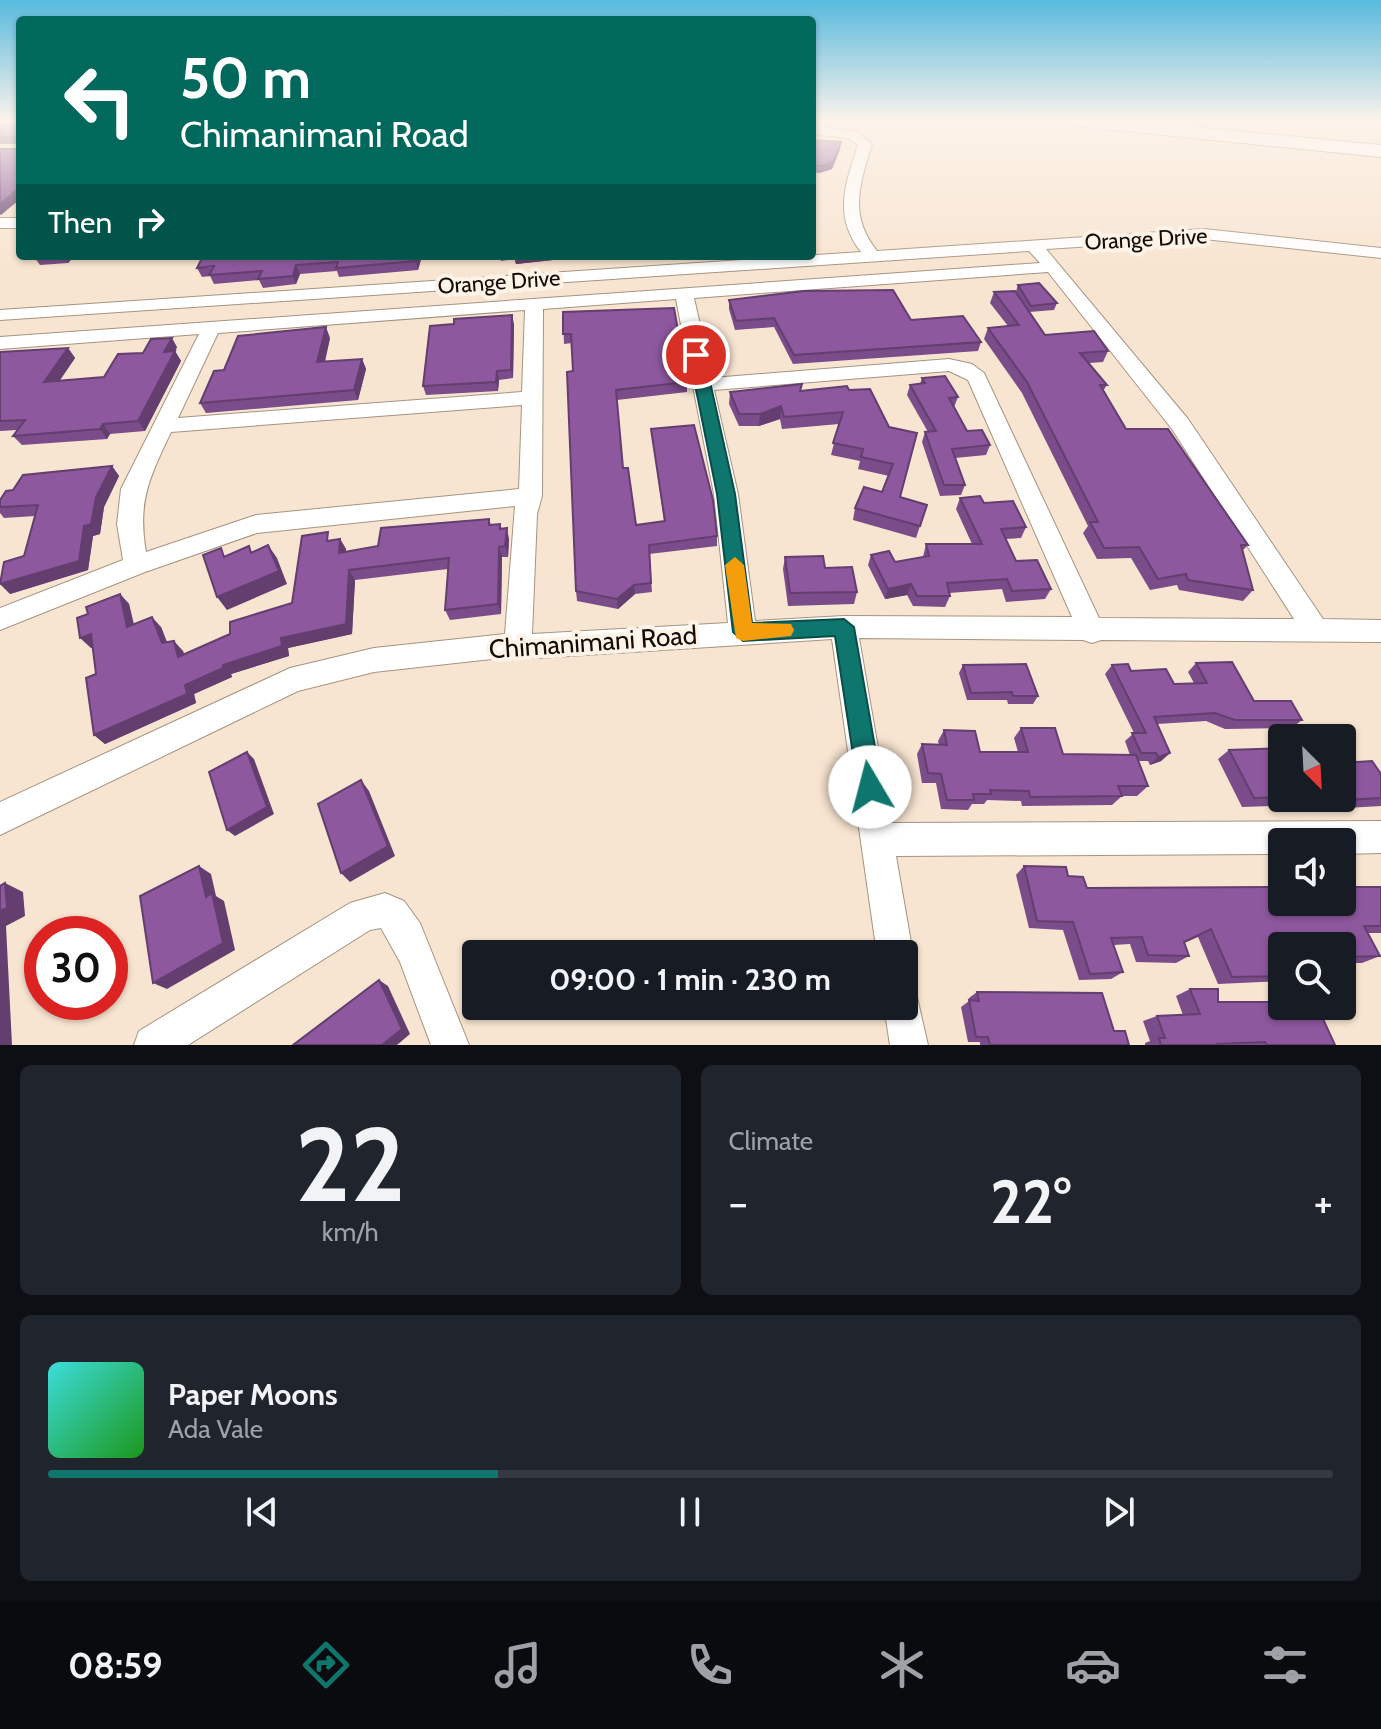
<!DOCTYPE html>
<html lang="en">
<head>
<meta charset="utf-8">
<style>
  :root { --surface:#171b24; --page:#20242c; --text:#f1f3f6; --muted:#9ea1a6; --line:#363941; --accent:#0f766e }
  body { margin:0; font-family:Cabin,sans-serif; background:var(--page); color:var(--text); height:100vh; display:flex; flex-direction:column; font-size:30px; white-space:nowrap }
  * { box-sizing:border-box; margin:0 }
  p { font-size:26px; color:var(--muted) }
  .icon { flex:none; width:44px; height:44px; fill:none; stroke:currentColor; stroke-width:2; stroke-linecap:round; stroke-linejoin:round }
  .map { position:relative; height:1045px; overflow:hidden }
  .side { display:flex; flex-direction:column; gap:20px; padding:20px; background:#0d0f14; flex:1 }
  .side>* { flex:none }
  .banner { position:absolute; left:16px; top:16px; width:800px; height:244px; border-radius:8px; box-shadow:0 2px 6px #0004; background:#00695c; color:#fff; overflow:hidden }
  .needle { width:52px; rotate:156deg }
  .buttons { position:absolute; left:1268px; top:724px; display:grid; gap:16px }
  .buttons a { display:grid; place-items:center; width:88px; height:88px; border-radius:8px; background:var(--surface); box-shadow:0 2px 6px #0004; font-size:40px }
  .speed { position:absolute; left:24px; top:916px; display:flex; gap:16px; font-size:40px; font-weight:700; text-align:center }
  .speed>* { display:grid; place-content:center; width:104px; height:104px; border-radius:50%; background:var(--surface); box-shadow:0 2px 6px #0004; line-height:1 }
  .speed .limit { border:12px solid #d22; background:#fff; color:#111 }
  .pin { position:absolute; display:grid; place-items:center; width:68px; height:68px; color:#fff; margin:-34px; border:4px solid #fff; border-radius:50%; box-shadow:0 2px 8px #0007 }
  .me { position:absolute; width:88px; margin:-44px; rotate:352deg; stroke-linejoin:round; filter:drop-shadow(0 0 6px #0008) }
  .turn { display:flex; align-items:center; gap:28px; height:168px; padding:0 32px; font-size:36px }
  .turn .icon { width:104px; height:104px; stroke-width:2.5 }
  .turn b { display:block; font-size:56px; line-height:68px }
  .then { display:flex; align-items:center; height:76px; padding:0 32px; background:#0003; gap:16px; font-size:30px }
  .big { font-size:60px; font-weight:700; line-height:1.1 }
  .side .card { flex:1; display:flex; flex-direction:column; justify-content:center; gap:12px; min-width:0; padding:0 28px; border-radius:12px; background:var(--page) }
  .side .dial { align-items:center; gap:0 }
  .dial b { font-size:104px; line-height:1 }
  .song { display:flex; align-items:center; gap:24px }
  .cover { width:96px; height:96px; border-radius:12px; background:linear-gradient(135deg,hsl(180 70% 55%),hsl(120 70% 35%)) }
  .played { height:8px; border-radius:4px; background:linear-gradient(90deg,var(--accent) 35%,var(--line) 35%) }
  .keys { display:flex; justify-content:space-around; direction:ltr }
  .heat { display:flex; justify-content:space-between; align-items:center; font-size:44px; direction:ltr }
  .side .tiles { flex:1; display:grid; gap:20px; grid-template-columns:1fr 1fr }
  .card:last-child { grid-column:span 2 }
  .trip { position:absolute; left:462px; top:940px; width:456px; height:80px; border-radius:8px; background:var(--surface); box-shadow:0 2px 6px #0004; font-weight:700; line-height:80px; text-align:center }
  .dock { display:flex; height:128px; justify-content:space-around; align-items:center; background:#090b0e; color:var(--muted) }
  .dock .icon { width:56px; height:56px }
  .dock .selected { color:var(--accent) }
  .dock b { font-size:36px; color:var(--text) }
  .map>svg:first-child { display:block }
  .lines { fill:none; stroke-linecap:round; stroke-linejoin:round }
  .minor-casing { stroke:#a59481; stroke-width:2 }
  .highway-casing { stroke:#a59481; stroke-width:2 }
  .minor { fill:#fff; fill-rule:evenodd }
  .highway { fill:#fff; fill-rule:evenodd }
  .wall { fill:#7a4c89 }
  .shaded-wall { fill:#633e6f }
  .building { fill:#8e589f; stroke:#633e6f; stroke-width:2 }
  .route { fill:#0f766e; stroke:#0a4d48; stroke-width:2 }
  .slow { fill:#f59e0b }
  .labels { text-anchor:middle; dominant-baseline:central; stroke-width:8; stroke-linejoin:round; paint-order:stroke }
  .far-street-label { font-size:22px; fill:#130c06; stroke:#fff3e8 }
  .street-label { font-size:26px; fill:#130c06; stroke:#fff3e8 }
</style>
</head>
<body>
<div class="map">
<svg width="1381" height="1045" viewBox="0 0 1381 1045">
  <rect width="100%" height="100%" fill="#f8e5d1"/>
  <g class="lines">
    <!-- minor casing -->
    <g class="minor-casing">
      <g id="minor">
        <path d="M812 126 857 132 872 144C860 184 848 215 877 251L1204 229 1381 248V258L1204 239 1046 249 1188 419 1323 619 1381 620V642L1101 640 1092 643 1083 640 859 638 891 823 1381 821V853L1342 854V842H1282V854L896 856 913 954 904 968V954H877L832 639 538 658 518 656 374 672 298 691 0 835V802L290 668 374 648 505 634 515 506 257 533 145 572 0 630V608L123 560 117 524 121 489 199 334 0 349V337L1040 263 1029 251 0 320V310L861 252C833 216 845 185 858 145L848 138 812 134ZM1048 272 1172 429 1294 619 1099 618 984 373 972 364 949 359 712 378 694 298ZM676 299 714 494 728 623 532 634 537 514 542 496 543 309ZM525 310 522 392 178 418 218 333ZM949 371 968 380 1072 617 844 616 755 621 738 494 714 390ZM522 405 519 489 256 515 146 552C137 501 150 477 171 432Z"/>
        <rect x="0" y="218" width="20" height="10"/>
        <polygon points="385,893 404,901 420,923 469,1045 431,1045 400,962 381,928 370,930 188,1045 134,1045 139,1031 350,903"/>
        <polygon points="904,988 916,993 928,1045 890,1045 884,1006 904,1006"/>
      </g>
    </g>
    <!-- highway casing -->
    <g class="highway-casing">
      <polygon id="highway" points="1066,121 1133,121 1381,145 1381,157 1075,126"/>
    </g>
    <!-- minor -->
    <use href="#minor" class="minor"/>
    <!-- highway -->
    <use href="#highway" class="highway"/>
  </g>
  <!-- wall -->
  <g class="wall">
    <polygon points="0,121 20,121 20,199 0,215 0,149 18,149 18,144 0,144"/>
    <polygon points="812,140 840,149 832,169 819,173 812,172"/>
    <polygon points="35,256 74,256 68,263 40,265 34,257"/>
    <polygon points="422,256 418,270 339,277 337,271 300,274 296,284 263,288 259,280 214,284 210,276 202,277 197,268"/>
    <polygon points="500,256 590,256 516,264 515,259 501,261"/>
    <polygon points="626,256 664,256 626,259"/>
    <polygon points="1018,285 1057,303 1054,310 1029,312 1045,335 1108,351 1103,362 1089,363 1107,385 1103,391 1126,429 1248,545 1242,551 1253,590 1243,601 1179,590 1177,585 1150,590 1131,558 1097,559 1083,533 1088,526 1022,393 984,339 988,328 1008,326 990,303 994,292 1027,309 1016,291"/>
    <polygon points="729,300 981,342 978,351 793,364 774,327 735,330 729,309"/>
    <polygon points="563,312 687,382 687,392 617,400 623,468 636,525 664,521 651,429 717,536 717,546 649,554 652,592 635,594 618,609 577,601 576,591 572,343 564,344"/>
    <polygon points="514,324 513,378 499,380 498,391 426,395 423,386"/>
    <polygon points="330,338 325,362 362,359 366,369 358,400 206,413 200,403 224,370"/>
    <polygon points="177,347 175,351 181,361 145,431 110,434 107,439 22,445 13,436 17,430 0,431 0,352 68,348 75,358 59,381 104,377 143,353"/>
    <polygon points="922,378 958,397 954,407 967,431 990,445 986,455 955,458 965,485 961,495 940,496 922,442 925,432 928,432 907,395 910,385 920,384"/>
    <polygon points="849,390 889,427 900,497 927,505 916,538 853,520 855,508 882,492 889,476 858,469 860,461 831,455 839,424 782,429 780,419 759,426 739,426 729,404 730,392"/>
    <polygon points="112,466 119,476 104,507 100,534 93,536 88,570 10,594 24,556 35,516 4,518 0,513 0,500 13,490"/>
    <polygon points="960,498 984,503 1026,527 1021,538 1005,539 1016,561 1051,589 1045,599 1006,602 1002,589 949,593 950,596 945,607 913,606 907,595 885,599 868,565 871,555 895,562 923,557 926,544 972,544 956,509"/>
    <polygon points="489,519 491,525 500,524 502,529 509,539 508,557 502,557 501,614 450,620 445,610 448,569 355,580 352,634 288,648 289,656 231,674 232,677 194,694 196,703 105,744 94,735 96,674 93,647 91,648 88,614 120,594 129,604 134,624 161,627 167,642 183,651 184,654 230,634 292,603 332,540 340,539 346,549 345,552 378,546"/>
    <polygon points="785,557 825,568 857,592 854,604 788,606 783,569"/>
    <polygon points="1196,663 1254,701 1302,720 1292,728 1225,729 1206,721 1157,724 1170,753 1161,761 1150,765 1148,761 1138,761 1148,786 1137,796 1122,796 1112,805 1022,806 1021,801 987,800 984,804 972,804 968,810 941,809 936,783 922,783 917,754 922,744 939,745 938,741 944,730 980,752 1018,752 1014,738 1021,728 1063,754 1130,755 1125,741 1134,733 1105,674 1112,665 1174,684 1194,683 1188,672"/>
    <polygon points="963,665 1038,696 1033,704 1008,704 1007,700 967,700 959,673"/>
    <polygon points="1282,748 1282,798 1342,798 1381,774 1381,806 1311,810 1308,805 1242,807 1218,759 1229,750"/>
    <polygon points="1024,866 1068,876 1087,888 1381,887 1381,933 1368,933 1380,956 1362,963 1342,963 1342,946 1282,946 1282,981 1218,984 1198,937 1184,943 1189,956 1176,963 1136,962 1130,944 1113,945 1123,972 1111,979 1079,980 1063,930 1029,928 1016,875"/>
    <polygon points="1190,989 1218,1002 1335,1045 1145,1045 1145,1043 1150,1041 1143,1021 1157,1016 1183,1015 1176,996"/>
    <polygon points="977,992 1114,1031 1129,1045 980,1045 980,1042 968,1042 961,1007 969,1001 969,998"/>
  </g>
  <!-- shaded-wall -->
  <g class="shaded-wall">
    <polygon points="841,142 840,149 832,169 819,173 820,166"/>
    <polygon points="20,187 20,199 1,215 0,213 0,204"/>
    <polygon points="63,256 74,256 68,263"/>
    <polygon points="417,256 422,256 418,270 416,261"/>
    <polygon points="521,256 590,256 516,264 514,257"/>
    <polygon points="296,265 300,274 296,284 293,276"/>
    <polygon points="512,315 514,324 513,378 511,370"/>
    <polygon points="326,327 330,338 322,372 317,362"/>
    <polygon points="172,338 177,347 170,362 164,352"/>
    <polygon points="68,348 75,358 52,392 44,382"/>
    <polygon points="175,351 181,361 145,431 138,421"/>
    <polygon points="362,359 366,369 358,400 354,390"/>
    <polygon points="497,371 499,380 498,391 496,382"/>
    <polygon points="781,406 780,419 759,426 760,414"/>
    <polygon points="103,424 110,434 107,439 100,429"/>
    <polygon points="112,466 119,476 104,507 100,534 93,536 88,570 10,594 0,584 84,526 96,497"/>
    <polygon points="507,528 509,539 508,557 505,546"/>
    <polygon points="340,539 346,549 344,564 339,553"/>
    <polygon points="268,545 277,558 287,584 227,610 217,597"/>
    <polygon points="499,547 502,557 501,614 498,604"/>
    <polygon points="349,570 355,580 352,634 288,648 289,656 231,674 232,677 194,694 196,703 105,744 94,735 223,665 281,638"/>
    <polygon points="911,584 907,595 885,599 888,589"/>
    <polygon points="634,585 635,594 618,609 617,599"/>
    <polygon points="120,594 129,604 136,637 127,627"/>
    <polygon points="152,617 161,627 171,653 162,643"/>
    <polygon points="91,634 102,644 91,648 80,638"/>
    <polygon points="174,641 183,651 187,667 178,657"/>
    <polygon points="247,752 254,759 274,814 235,836 227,830"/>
    <polygon points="1170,753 1161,761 1150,765 1158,757"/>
    <polygon points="361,780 369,791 395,856 350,882 341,873"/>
    <polygon points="199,866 211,874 216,896 224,901 235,950 167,989 153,983 206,897"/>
    <polygon points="5,883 23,892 25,916 6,926 12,1045 0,1045 0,911"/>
    <polygon points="379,980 388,986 410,1034 397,1045 382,1045"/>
  </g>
  <!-- building -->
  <g class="building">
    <polygon points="0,121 20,121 20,187 0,204 0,149 18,149 18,137 0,137"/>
    <polygon points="812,140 841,142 833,162 820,166 812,165"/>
    <polygon points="203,256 417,256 416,261 336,268 338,262 296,265 293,276 258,279 262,271 209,275 214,266 197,268"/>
    <polygon points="1039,283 1057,303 1031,306 1018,285"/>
    <polygon points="893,290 911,320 963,316 981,342 794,355 774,318 736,321 729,300 804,291"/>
    <polygon points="1015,291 1045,335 1094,331 1108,351 1080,353 1107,385 1100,385 1126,429 1168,429 1248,545 1241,545 1253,590 1188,580 1186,574 1158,579 1139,547 1104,548 1090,522 1098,522 1027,382 988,328 1019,325 994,292"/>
    <polygon points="674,308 687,382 616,390 623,468 628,468 636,525 665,521 651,429 694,425 713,500 717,536 649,545 651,583 634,585 617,599 576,591 567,372 573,371 571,334 563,334 563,312"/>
    <polygon points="512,315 511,370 497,371 496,382 423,386 430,326 454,324 454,319"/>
    <polygon points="326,327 317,362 362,359 354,390 200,403 214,371 224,370 238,336"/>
    <polygon points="172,338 164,352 175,351 138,421 103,424 100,429 13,436 25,420 0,421 0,352 68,348 44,382 104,377 118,354 143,353 151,339"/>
    <polygon points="945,376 958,397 949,398 967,431 982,430 990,445 952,449 965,485 944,485 925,432 936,431 910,385 925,383 922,378"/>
    <polygon points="802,384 800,391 847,386 849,390 870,389 889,427 917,433 900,497 927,505 920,526 855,508 864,487 882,492 893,464 861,457 863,449 833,443 843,412 784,417 781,406 760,414 739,414 730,392"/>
    <polygon points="112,466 96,497 91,524 84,526 79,561 0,584 4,562 24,556 38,505 0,507 0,500 6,491 13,490 23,475"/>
    <polygon points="980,496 984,503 1013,501 1026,527 1001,529 1016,561 1037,560 1051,589 1012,591 1007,579 947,583 950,596 917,596 911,584 888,589 871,555 889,551 895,562 929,556 926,544 982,544 960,498"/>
    <polygon points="489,519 489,525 500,524 500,529 507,528 505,546 499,547 498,604 445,610 449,558 349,570 346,624 281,638 282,646 223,665 223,668 185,685 187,694 94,735 86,678 96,674 91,634 80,638 77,618 88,614 86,607 120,594 127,627 152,617 162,643 174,641 178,657 230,634 230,622 292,603 302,536 328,532 327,541 340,539 339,553 378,546 381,528"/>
    <polygon points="268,545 279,571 217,597 203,555 221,548 224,557 249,546 251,553"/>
    <polygon points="823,556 825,568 852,567 857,592 790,593 785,557"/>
    <polygon points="1232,662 1254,701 1291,701 1302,720 1235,720 1215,713 1154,717 1170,753 1158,757 1156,753 1141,753 1132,733 1146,733 1112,665 1128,664 1131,671 1166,669 1174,684 1207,683 1196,663"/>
    <polygon points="1026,664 1038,696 1013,696 1012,692 971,693 963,665"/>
    <polygon points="1021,728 1055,728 1063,754 1136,755 1148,786 1118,786 1122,796 1030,797 1029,791 990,790 991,794 973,794 974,800 947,800 941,774 928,773 922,744 947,745 944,730 975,731 980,752 1028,752"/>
    <polygon points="1282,748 1282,797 1254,798 1229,750"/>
    <polygon points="247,752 267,807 227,830 209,772"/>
    <polygon points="1372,761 1381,774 1381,798 1324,801 1322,798 1342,798 1342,763"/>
    <polygon points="361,780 388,846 341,873 318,804"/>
    <polygon points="199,866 206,897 212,893 223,943 153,983 140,896"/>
    <polygon points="1024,866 1066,867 1068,876 1083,877 1087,888 1282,887 1282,902 1342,902 1342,887 1381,887 1381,926 1364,926 1380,956 1342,957 1342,946 1282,946 1282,976 1232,977 1211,929 1184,942 1189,956 1148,955 1142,937 1111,938 1123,972 1090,974 1073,922 1037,921"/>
    <polygon points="5,883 7,908 0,911 0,886"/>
    <polygon points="379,980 402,1029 382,1045 293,1045"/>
    <polygon points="1190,989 1218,989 1218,1002 1282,1002 1282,1006 1317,1006 1335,1045 1267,1045 1265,1042 1218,1044 1219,1045 1161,1045 1159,1038 1165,1038 1157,1016 1200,1014"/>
    <polygon points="977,992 1102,993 1114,1031 1125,1031 1129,1045 990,1045 988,1037 976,1037 969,1000 979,1001"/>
  </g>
  <!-- sky -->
  <linearGradient id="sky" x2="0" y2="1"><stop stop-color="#57bade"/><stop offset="0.45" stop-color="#fcf3ea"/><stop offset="1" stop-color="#fcf3ea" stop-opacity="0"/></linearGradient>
  <rect width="1381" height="268" fill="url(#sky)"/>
  <!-- route -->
  <polygon class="route" points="696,350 704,355 735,494 752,623 844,619 854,627 882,787 879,795 870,798 862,795 858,787 835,636 743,641 733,632 717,494 689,355"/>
  <!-- slow -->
  <polygon class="slow" points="735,557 744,565 752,623 791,624 794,630 791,636 743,641 736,638 725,565"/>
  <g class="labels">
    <!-- far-street labels -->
    <g class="far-street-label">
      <text transform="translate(1146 239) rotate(-3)">Orange Drive</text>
      <text transform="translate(499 282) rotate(-4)">Orange Drive</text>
    </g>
    <!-- street labels -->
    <g class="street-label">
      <text transform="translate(593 642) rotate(-4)">Chimanimani Road</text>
    </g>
  </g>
</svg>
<div class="buttons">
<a><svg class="needle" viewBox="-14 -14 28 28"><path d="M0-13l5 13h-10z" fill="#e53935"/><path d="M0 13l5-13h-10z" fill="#9ea1a6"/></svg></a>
<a><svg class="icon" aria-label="sound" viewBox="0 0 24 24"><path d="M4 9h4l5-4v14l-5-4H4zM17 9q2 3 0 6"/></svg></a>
<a><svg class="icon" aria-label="search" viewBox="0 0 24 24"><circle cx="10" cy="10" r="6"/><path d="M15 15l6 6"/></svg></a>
</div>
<div class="speed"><div class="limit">30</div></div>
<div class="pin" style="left:696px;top:355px;background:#d93025"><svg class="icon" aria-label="arrive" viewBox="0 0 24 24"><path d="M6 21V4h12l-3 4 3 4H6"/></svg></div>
<svg class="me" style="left:870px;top:787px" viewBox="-20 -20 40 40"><circle r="19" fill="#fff"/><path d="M0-13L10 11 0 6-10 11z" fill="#0f766e"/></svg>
<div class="trip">09:00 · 1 min · 230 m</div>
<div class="banner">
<div class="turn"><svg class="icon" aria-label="left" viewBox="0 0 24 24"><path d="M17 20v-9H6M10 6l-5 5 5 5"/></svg><div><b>50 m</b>Chimanimani Road</div></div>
<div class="then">Then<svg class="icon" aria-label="right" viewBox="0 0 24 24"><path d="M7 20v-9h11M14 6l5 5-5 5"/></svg></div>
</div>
</div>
<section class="side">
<div class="tiles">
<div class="card dial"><b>22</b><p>km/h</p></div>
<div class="card"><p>Climate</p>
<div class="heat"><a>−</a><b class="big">22°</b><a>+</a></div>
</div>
<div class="card">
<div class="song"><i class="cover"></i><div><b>Paper Moons</b><p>Ada Vale</p></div></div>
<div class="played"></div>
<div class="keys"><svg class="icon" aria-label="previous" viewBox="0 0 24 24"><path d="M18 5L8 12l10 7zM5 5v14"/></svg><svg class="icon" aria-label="pause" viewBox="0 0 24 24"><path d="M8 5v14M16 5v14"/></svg><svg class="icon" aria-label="next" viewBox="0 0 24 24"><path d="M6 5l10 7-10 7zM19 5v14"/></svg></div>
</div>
</div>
</section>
<nav class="dock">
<b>08:59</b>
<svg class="icon selected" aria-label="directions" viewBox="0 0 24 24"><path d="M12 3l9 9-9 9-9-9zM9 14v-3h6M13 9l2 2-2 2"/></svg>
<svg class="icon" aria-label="music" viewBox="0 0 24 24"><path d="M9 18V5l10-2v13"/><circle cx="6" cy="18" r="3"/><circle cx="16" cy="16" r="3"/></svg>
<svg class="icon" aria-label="phone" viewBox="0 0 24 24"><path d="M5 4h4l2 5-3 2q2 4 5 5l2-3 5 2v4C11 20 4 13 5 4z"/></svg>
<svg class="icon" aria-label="climate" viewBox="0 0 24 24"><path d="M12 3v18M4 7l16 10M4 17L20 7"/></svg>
<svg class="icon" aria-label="car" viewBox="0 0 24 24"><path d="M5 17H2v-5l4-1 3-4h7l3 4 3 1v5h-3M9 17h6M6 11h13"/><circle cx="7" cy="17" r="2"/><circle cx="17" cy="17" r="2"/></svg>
<svg class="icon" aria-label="filters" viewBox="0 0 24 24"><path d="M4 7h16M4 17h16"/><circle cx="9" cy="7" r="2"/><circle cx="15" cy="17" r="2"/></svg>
</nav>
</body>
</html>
